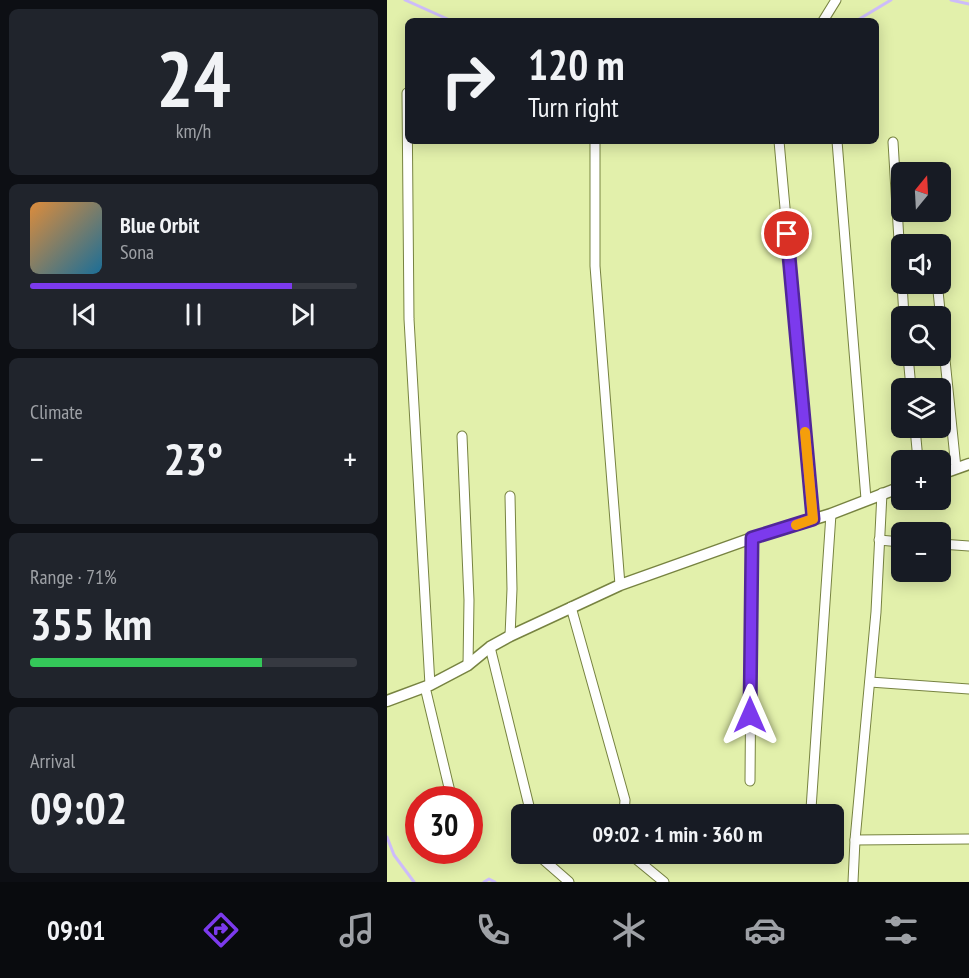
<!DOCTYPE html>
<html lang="en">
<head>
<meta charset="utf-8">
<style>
  :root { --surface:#171b24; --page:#20242c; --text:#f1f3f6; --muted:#9ea1a6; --line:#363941; --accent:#7c3aed }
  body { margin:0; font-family:"PT Sans Narrow",sans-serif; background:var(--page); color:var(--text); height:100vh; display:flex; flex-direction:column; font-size:22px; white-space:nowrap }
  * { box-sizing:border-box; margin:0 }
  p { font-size:20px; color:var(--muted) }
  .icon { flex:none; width:33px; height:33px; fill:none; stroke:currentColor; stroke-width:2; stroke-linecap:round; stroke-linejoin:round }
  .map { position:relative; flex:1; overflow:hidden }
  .sheet { display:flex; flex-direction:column; gap:9px; padding:9px; background:#0d0f14; width:387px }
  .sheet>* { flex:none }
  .top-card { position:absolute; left:18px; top:18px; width:474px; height:126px; border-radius:9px; box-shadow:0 3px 15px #0003; background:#171b24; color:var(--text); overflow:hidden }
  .needle { width:39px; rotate:18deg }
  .buttons { position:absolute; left:504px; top:162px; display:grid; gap:12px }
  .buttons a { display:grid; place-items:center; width:60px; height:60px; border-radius:9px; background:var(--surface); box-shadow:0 3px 15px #0003; font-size:30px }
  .speed { position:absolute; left:18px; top:786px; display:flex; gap:12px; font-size:30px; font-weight:700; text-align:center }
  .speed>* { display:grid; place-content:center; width:78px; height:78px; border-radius:50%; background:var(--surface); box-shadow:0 3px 15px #0003; line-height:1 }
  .speed .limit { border:9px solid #d22; background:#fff; color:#111 }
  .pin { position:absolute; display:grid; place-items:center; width:51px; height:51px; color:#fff; margin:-26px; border:3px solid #fff; border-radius:50%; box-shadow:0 2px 6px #0007 }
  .me { position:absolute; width:66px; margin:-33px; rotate:0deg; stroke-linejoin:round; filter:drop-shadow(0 0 4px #0008) }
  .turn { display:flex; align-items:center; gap:21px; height:126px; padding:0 24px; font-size:27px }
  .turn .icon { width:78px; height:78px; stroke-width:2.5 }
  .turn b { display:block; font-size:42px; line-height:51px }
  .big { font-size:45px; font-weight:800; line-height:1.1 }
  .sheet .widget { flex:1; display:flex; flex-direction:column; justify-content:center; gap:9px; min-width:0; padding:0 21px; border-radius:9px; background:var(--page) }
  .sheet .dial { align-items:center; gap:0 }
  .dial b { font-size:78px; line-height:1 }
  .song { display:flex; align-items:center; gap:18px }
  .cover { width:72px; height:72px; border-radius:9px; background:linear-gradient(135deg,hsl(30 70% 55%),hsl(200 70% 35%)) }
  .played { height:6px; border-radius:3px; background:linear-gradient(90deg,var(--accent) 80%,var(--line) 80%) }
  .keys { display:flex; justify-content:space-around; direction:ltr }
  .heat { display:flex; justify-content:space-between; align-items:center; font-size:33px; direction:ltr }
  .charge { height:9px; border-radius:4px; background:linear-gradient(90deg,#34c759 71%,var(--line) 0) }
  .trip { position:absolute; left:124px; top:804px; width:333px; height:60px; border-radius:9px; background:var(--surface); box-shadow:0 3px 15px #0003; font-weight:800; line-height:60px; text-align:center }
  .tab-bar { display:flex; height:96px; justify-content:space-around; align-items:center; background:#090b0e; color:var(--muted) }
  .tab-bar .icon { width:42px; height:42px }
  .tab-bar .current { color:var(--accent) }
  .tab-bar b { font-size:27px; color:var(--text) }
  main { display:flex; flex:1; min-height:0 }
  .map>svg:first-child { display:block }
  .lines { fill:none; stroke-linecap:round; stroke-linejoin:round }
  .stream { stroke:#cdbcf9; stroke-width:3 }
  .minor-casing { stroke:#778341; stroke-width:11 }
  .tertiary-casing { stroke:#778341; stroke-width:13 }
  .minor { stroke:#fff; stroke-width:9 }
  .tertiary { stroke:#fff; stroke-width:10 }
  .route-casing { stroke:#51269a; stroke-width:15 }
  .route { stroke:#7c3aed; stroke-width:10 }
  .slow { stroke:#f59e0b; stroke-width:10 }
</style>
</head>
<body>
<main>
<section class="sheet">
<div class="widget dial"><b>24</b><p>km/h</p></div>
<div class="widget">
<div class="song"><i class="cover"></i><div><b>Blue Orbit</b><p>Sona</p></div></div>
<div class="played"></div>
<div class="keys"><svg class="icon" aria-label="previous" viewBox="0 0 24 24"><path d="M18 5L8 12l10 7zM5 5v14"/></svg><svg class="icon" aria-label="pause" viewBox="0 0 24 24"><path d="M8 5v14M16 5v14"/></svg><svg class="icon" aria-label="next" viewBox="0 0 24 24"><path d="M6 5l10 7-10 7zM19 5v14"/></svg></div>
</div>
<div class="widget"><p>Climate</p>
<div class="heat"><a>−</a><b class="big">23°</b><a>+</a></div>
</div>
<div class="widget"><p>Range · 71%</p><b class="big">355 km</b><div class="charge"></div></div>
<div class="widget"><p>Arrival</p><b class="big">09:02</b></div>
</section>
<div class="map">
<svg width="582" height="882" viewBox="0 0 582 882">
  <rect width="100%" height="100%" fill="#e2f0ab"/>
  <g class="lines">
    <!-- stream -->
    <g class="stream">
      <polyline points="18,0 65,21"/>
      <polyline points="564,0 582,4"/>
      <polyline points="148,21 157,21"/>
      <polyline points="469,21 504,0"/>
      <polyline points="0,837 7,855 27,882"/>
      <polyline points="97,882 102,879 108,882"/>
    </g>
    <!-- minor casing -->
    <g class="minor-casing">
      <g id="minor">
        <polyline points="436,21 449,0"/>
        <polyline points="20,93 22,319 43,685"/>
        <polyline points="208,141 208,266 233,585"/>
        <polyline points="392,141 426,519"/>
        <polyline points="450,141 479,499"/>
        <polyline points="506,142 514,273"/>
        <polyline points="515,284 517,316"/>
        <polyline points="551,291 569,468"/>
        <polyline points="521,356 524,388"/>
        <polyline points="528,428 531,460"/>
        <polyline points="75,436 82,600 81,665"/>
        <polyline points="492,540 514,542"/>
        <polyline points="554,544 582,546"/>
        <polyline points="184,607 238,800 237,814"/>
        <polyline points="123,636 125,589 123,496"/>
        <polyline points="103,647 144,814"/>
        <polyline points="483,682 582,689"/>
        <polyline points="38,687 65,800"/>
        <polyline points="363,781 365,538"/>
        <polyline points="424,809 444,514"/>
        <polyline points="468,840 582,839"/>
        <polyline points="150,854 182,882"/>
        <polyline points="243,854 277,882"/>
        <polyline points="466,882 468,840 489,612 495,493"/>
      </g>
    </g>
    <!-- tertiary casing -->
    <g class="tertiary-casing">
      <g id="tertiary">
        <polyline points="554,474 582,464"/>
        <polyline points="0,701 43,685 81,665 103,647 123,636 233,585 365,538 444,514 514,487"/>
      </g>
    </g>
    <!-- minor -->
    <use href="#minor" class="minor"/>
    <!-- tertiary -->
    <use href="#tertiary" class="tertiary"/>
  </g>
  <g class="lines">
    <!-- route casing -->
    <g class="route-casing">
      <polyline id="route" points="363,715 365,538 426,519 400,234"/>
    </g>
    <!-- route -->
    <use href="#route" class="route"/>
    <!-- slow -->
    <polyline class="slow" points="409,525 426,519 418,432"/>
  </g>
</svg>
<div class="buttons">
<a><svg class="needle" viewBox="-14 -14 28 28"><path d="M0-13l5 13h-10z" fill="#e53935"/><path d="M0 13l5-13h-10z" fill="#9ea1a6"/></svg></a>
<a><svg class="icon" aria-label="sound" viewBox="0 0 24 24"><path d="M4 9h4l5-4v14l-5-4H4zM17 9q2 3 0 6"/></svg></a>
<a><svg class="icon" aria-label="search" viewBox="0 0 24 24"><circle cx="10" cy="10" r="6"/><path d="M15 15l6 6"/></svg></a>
<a><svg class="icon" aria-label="layers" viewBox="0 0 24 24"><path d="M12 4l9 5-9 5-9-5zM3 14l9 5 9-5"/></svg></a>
<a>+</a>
<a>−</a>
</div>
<div class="speed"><div class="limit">30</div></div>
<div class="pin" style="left:400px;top:234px;background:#d93025"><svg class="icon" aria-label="arrive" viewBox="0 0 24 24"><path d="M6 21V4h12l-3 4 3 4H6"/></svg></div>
<svg class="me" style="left:363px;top:715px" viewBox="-20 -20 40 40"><path d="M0-17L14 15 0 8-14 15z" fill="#7c3aed" stroke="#fff" stroke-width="4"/></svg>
<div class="trip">09:02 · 1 min · 360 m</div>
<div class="top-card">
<div class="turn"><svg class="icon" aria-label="right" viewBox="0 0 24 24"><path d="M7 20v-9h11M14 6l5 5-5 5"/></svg><div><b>120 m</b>Turn right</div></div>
</div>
</div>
</main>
<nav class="tab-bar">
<b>09:01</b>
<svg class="icon current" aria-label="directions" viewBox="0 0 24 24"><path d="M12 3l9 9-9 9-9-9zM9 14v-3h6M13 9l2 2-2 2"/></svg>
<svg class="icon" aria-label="music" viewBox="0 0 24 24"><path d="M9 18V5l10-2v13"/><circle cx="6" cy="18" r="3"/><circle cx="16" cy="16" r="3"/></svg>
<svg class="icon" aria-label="phone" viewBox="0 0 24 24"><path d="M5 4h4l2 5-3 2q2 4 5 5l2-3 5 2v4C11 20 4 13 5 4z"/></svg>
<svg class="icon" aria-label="climate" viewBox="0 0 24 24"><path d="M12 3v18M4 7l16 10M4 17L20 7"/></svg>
<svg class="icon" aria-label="car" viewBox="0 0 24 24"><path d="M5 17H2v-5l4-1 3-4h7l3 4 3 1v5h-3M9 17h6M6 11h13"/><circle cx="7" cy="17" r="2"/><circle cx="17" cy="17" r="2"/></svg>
<svg class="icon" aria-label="filters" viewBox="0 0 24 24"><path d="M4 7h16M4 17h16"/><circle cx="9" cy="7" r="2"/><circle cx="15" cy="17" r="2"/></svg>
</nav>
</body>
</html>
